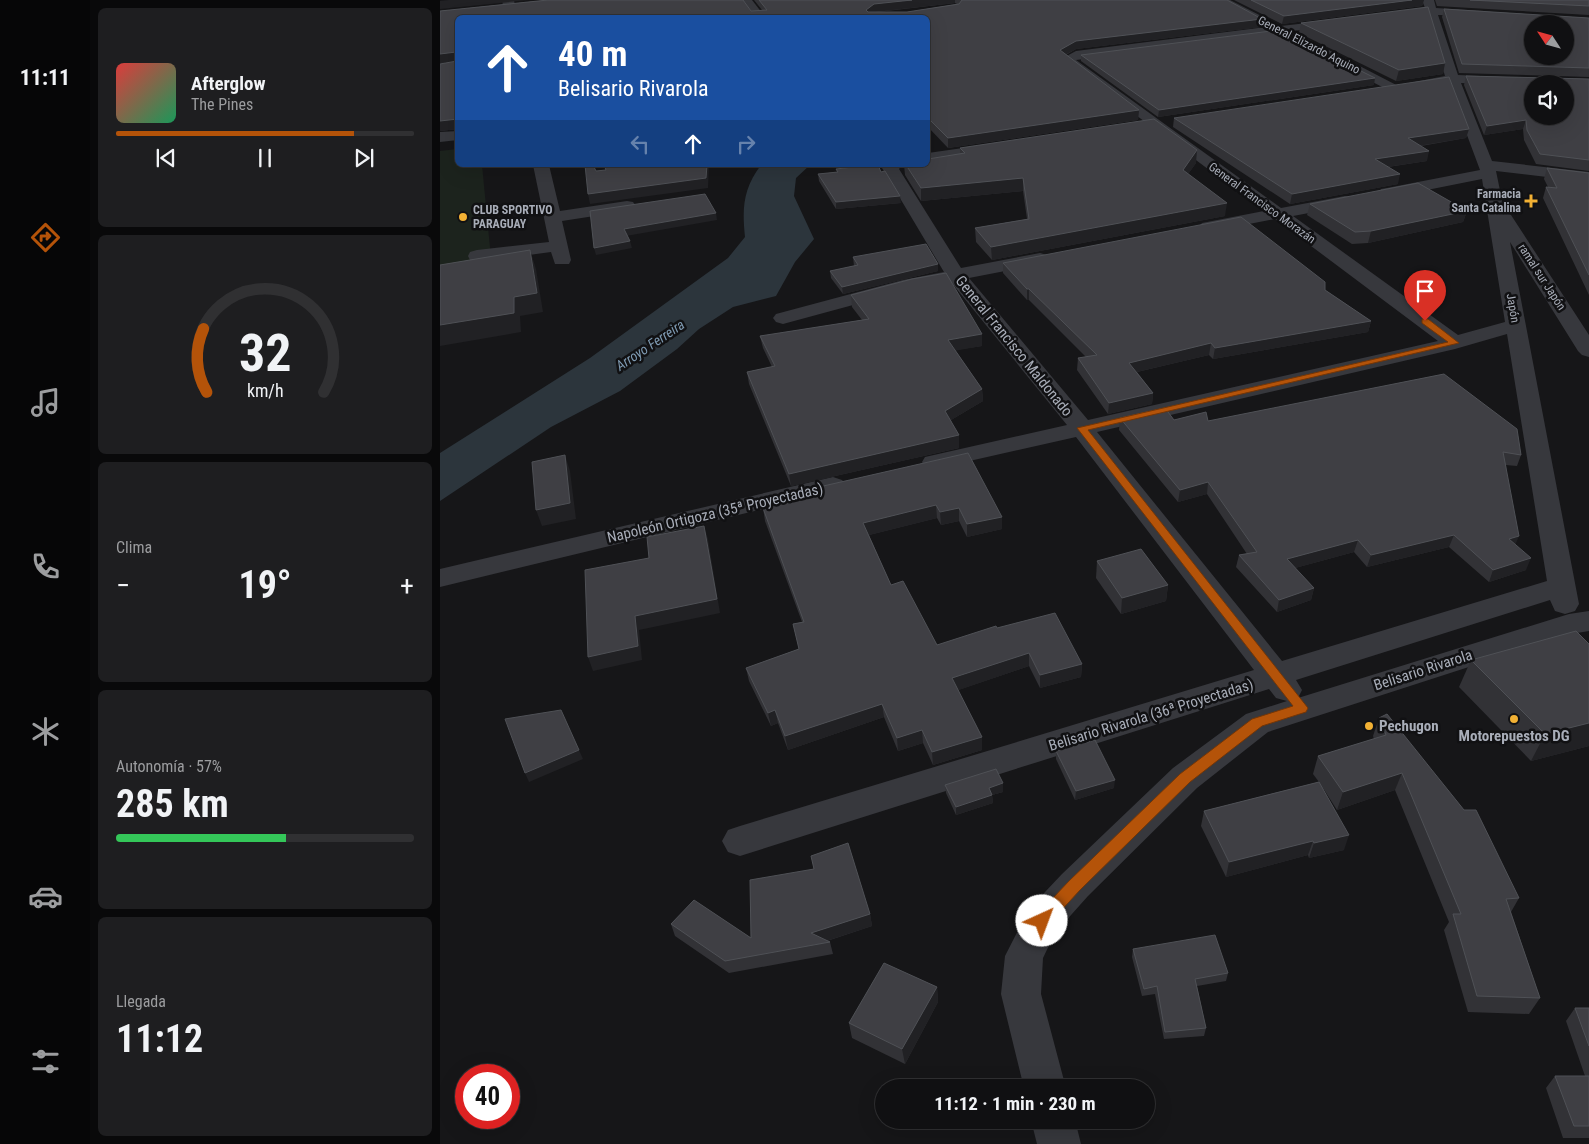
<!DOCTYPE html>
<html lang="es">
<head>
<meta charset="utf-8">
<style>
  :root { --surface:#101012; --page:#1e1e20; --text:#f1f3f6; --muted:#9c9d9f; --line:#303032; --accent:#b45309 }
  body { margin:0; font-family:"Roboto Condensed",sans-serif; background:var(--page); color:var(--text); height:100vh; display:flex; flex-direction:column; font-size:19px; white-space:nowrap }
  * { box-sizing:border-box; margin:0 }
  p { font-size:16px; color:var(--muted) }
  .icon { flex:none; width:28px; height:28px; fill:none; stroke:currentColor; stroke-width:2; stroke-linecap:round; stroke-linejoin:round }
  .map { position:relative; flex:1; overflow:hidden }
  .sheet { display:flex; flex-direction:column; gap:8px; padding:8px; background:#09090a; width:350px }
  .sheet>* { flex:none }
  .hud { position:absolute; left:15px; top:15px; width:475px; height:152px; border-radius:8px; box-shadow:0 5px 20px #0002,0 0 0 1px var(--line); background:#1a4fa0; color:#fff; overflow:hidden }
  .needle { width:32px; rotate:306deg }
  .fabs { position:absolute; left:1084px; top:15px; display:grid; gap:10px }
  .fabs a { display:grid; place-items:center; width:50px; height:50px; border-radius:50%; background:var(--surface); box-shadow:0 5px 20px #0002,0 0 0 1px var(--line); font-size:25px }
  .speed { position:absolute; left:15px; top:1064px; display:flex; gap:10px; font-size:25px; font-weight:700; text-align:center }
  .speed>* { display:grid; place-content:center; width:65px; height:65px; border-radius:50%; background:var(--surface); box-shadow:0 5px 20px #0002,0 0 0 1px var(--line); line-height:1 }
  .speed .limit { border:8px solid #d22; background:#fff; color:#111 }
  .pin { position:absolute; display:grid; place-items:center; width:42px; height:42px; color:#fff; margin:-51px -21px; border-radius:50% 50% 50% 0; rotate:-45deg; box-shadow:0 0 5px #0007 }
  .pin .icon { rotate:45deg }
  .me { position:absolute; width:55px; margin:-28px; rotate:43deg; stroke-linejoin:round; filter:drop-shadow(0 0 4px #0008) }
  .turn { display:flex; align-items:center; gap:18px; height:105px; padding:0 20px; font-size:22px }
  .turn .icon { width:65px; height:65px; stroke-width:2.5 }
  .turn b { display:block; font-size:35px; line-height:42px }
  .lanes { display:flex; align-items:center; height:48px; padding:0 20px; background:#0003; justify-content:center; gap:25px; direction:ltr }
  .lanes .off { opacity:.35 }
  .big { font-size:38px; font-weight:700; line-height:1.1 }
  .sheet .tile { flex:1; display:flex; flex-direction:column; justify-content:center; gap:8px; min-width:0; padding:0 18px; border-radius:8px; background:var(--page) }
  .sheet .dial { align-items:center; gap:0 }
  .dial svg { height:130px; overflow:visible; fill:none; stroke:var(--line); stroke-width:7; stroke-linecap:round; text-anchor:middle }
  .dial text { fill:var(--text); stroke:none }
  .song { display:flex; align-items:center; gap:15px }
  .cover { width:60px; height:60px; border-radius:8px; background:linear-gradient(135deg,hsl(0 70% 55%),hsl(150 70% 35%)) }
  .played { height:5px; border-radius:2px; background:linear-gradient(90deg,var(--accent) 80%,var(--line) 80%) }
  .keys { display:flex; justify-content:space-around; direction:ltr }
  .heat { display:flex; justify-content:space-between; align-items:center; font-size:28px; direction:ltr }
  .charge { height:8px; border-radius:4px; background:linear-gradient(90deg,#34c759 57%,var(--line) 0) }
  .trip { position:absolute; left:435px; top:1079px; width:280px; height:50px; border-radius:25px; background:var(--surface); box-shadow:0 5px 20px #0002,0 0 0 1px var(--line); font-weight:700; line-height:50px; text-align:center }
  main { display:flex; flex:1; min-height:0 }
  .menu { display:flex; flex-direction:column; width:90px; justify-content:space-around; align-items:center; background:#060607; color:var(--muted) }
  .menu .icon { width:35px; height:35px }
  .menu .active { color:var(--accent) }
  .menu b { font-size:22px; color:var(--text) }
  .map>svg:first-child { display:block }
  .green { fill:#1c231d }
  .water { fill:#2c353c }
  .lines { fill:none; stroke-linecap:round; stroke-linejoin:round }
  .minor { fill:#37383d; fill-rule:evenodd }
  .wall { fill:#323236; fill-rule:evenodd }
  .shaded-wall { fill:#212124 }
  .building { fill:#3f3f44; stroke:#4f5156; fill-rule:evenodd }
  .route { fill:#b45309; stroke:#753606 }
  .poi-dot { fill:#f2b134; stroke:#111113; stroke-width:2 }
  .labels { text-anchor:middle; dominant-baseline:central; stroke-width:5; stroke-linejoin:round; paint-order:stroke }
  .far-street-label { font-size:12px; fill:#a8adb8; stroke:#111113 }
  .far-poi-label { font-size:12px; font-weight:bold; fill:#a8adb8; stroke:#111113; text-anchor:end }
  .far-water-label { font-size:14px; font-style:italic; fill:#7f9bb3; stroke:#111113 }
  .street-label { font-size:15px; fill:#a8adb8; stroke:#111113 }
  .poi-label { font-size:15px; font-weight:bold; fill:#a8adb8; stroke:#111113; text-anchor:start }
</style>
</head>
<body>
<main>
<nav class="menu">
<b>11:11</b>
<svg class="icon active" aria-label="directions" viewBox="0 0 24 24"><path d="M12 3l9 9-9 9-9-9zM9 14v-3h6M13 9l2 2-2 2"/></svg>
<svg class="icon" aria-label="music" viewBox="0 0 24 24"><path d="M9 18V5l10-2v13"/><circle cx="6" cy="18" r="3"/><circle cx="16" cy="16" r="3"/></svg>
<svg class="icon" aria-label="phone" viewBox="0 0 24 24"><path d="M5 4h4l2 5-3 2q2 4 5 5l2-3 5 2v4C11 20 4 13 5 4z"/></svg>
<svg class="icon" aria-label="climate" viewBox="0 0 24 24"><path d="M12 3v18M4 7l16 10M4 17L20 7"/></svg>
<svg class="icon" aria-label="car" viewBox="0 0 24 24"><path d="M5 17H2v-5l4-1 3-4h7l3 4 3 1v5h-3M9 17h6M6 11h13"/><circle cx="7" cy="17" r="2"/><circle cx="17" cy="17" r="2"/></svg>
<svg class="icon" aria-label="filters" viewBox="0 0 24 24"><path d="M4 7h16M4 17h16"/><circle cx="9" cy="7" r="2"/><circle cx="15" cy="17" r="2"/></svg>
</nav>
<section class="sheet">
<div class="tile">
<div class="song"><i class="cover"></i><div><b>Afterglow</b><p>The Pines</p></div></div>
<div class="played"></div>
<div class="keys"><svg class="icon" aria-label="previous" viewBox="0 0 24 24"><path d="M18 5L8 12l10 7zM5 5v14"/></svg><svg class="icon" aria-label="pause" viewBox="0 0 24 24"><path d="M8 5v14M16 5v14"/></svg><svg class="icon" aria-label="next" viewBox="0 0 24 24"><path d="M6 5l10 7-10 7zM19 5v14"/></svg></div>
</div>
<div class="tile dial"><svg viewBox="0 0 100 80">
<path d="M14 69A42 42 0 1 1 86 69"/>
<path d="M14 69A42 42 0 0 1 12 30" stroke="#b45309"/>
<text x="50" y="56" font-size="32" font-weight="700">32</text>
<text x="50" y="72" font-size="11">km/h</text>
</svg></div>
<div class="tile"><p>Clima</p>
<div class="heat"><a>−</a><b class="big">19°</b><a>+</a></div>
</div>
<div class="tile"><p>Autonomía · 57%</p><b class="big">285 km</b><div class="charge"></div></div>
<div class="tile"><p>Llegada</p><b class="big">11:12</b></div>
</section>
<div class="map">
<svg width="1149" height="1144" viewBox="0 0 1149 1144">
  <rect width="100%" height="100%" fill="#161618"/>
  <!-- green -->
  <polygon class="green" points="17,149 18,165 42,165 52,268 0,277 0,151"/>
  <!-- water -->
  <path class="water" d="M321 165H370L356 178 354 196 374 239 355 262 336 296 293 307 259 329 237 349 180 391 111 427 0 501V453L150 358 288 258 305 237C302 208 303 189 321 165Z"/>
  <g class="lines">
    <!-- minor -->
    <g class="minor">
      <polygon points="62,0 74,0 77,18 65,18"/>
      <polygon points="300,0 312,0 326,18 314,18"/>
      <path d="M775 0H790L841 26 902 19V25L898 26 852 31 964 89 957 93 952 92 837 33 636 60 841 208 905 196 911 197 913 201 911 205 853 216 1018 335 1065 322 1042 179 947 198 941 197 939 193 941 189 947 188 1040 170 1008 84 974 90 967 86 969 83 1005 76 987 15 953 18 949 17V13L985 8 982 0H994L996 8 1044 11V15L1040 16 998 15 1018 75 1063 77 1070 81 1063 85 1021 83 1052 161 1149 172V182L1056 171 1064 210 1071 215 1149 335V357L1142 355 1138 351 1070 242 1139 604 1135 611 1125 614 1115 611 1110 600 856 680 862 690 858 698 1129 614 1149 611V631L1131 634 828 732 757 788 648 896 615 933 603 958 601 994 626 1088H584L561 994 565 956 589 909 622 874 733 768 806 714 847 701 836 698 829 689 300 856 288 852 282 841 288 830 300 826 814 670 636 437 494 469 485 467 482 462 485 457 627 425 511 282 472 289 343 324 336 322 333 318 336 314 463 280 504 272 442 168 444 165H462L459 169 521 268 600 253 607 255 609 259 607 263 529 278 648 420 998 341 835 219 768 232 762 231 759 227 762 223 824 211 621 59 636 51 826 27ZM1067 334 1107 581 842 661 657 432 1015 349Z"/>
      <polygon points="18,131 18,140 0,142 0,132"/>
      <polygon points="558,143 566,148 563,151 488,163 488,153"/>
      <polygon points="93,165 109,165 120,211 187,201 193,202 196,206 193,210 187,211 122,221 131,260 129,264 115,264 111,252 37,262 30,260 28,256 30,252 37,250 109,242"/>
      <polygon points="393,477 402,480 406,485 402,490 0,587 0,569"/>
      <polygon points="591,1120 635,1120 641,1144 597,1144"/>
    </g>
  </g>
  <!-- wall -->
  <g class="wall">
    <path d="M108 0H303L311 11 322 10 314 0H787L822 19 821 27 636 49 626 55 699 110 698 120 508 148 488 127V18H18V129L0 131V64L17 61 0 63V11ZM515 3 517 4 467 12H438Z"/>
    <polygon points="794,0 984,0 982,6 842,24"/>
    <polygon points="995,0 1149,0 1149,15 997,6"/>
    <polygon points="1004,9 1149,18 1149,77 1019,73 1002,17"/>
    <polygon points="861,23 1005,63 1003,74 956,81 859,33"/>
    <polygon points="641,55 934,85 718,117 641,61"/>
    <polygon points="1026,76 1149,79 1149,171 1096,164 1084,140 1083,129 1044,135 1024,85"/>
    <polygon points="734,118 1029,129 1026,138 981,146 987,161 948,167 958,184 850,204 733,127"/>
    <polygon points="520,148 756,163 748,174 785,216 552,260 536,242 535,228 587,219 583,191 481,201 465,175 464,165 488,165 520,154"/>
    <polygon points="1107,168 1149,173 1149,295 1103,198 1106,187 1108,187 1104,179"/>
    <polygon points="396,169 461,203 396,209 379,181 378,174 397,172"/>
    <polygon points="870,204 1027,211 1023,222 928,243 912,244 867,215"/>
    <polygon points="413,257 498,271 403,294 391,278 390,271 414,266"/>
    <polygon points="563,263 885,290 931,321 928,332 773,359 769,355 697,372 713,393 712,404 668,414 637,370 638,358 646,357 589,300 587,300 563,273"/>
    <polygon points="411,295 542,346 515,350 542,389 543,401 511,420 519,448 351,486 309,384 307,372 332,367 323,348 320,336 422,320 412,307"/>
    <polygon points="1004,374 1081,455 1077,466 1066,465 1075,545 1086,570 1049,582 1009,547 927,567 914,552 855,568 874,588 871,600 837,612 796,567 799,555 807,554 767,494 738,502 679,430 680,418 768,421"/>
    <polygon points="528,453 562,517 562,529 527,537 519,521 501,525 497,518 429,535 451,585 497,645 557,628 642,664 641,677 600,688 589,666 518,690 542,737 542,750 493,765 483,743 458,751 444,717 348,750 338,723 331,726 309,681 306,668 359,649 353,624 362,622 325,521 323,508 354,500 353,495 357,494 357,492"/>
    <polygon points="657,561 728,585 726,601 681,614 656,578"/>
    <polygon points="1149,644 1149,746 1091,761 1019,687 1031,660"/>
    <polygon points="939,718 1079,898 1071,912 1100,998 1089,1014 1028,1012 1004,930 1009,922 955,790 897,810 883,788 904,850 869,858 868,855 786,877 761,826 764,811 879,782 873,774 878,756 934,739 933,736"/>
    <polygon points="616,751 674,788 635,800 616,759"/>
    <polygon points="563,783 563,792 552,795 553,803 516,815 506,793 505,785"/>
    <polygon points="371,856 430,914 432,926 387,941 390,942 393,954 289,973 235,936 231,924 311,938 374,869"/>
    <polygon points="693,949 788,973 786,981 757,986 766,1028 764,1036 724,1039 715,994 702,996 692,957"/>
    <polygon points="497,987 498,1002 465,1064 412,1038 409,1023"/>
    <polygon points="1135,1008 1149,1008 1149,1138 1123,1138 1106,1088 1115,1076 1145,1076 1126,1021"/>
  </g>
  <!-- shaded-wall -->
  <g class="shaded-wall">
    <polygon points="9,0 89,0 0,9 0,1"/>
    <polygon points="472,0 515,0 515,3 435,12 427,18 426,10 434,4"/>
    <polygon points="972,0 984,0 982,6 842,24 844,16"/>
    <polygon points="822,19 821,27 636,49 619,58 620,50 636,41"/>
    <polygon points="16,52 18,61 0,63 0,54"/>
    <polygon points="1005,63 1003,74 956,81 959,70"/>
    <polygon points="935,78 934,85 718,117 719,110"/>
    <polygon points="699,110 698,120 508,148 508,138"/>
    <polygon points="18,119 18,129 0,131 0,121"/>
    <polygon points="1086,120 1083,129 1044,135 1047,126"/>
    <polygon points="1029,129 1026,138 966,148 968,138"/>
    <polygon points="757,150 756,163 742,183 743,170"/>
    <polygon points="989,151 987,161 933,169 935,159"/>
    <polygon points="267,165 269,165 268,188 150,204 148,194"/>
    <polygon points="960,174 958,184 850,204 852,194"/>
    <polygon points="583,178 583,191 481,201 481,188"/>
    <polygon points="460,196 461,203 396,209 396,202"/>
    <polygon points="787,203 785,216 552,260 551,247"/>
    <polygon points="1027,211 1023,222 928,243 931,231"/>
    <polygon points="276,213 277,220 186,236 184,229"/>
    <polygon points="190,241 192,248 156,255 154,248"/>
    <polygon points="90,250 96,269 103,312 80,316 81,332 0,346 0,325 74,297"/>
    <polygon points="498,264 498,271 403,294 402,287"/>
    <rect x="587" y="289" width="2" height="11"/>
    <polygon points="931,321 928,332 773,359 775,348"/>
    <polygon points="542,334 542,346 508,352 508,340"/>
    <polygon points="771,343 769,355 688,374 689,363"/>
    <polygon points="542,389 543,401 506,423 505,411"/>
    <polygon points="713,393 712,404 668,414 669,403"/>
    <polygon points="519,435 519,448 351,486 349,474"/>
    <polygon points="125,455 130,471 136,519 102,526 96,510"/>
    <polygon points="768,482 767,494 738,502 740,490"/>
    <polygon points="496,505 497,518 425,536 423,523"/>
    <polygon points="519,508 519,521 501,525 500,512"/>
    <polygon points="562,517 562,529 527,537 527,524"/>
    <polygon points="264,526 268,539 280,613 199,630 202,660 153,671 148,657 195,616"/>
    <polygon points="1014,535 1009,547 927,567 931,555"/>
    <polygon points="1079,536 1074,548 1069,539"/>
    <polygon points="918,540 914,552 844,571 847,559"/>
    <polygon points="1091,558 1086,570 1049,582 1053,570"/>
    <polygon points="728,585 726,601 681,614 682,598"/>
    <polygon points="874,588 871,600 837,612 839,600"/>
    <polygon points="589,653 589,666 513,692 512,678"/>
    <polygon points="642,664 641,677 600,688 600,675"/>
    <polygon points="442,704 444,717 348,750 345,736"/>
    <polygon points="335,710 338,723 331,726 328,713"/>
    <polygon points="1149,723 1149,746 1091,761 1105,734"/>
    <polygon points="482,730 483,743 458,751 457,738"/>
    <polygon points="542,737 542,750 493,765 492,752"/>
    <polygon points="139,750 143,759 89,782 85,773"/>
    <polygon points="962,773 955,790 897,810 903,792"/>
    <polygon points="675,780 674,788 635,800 636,791"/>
    <polygon points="563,783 563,792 552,795 553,803 516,815 516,807 549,788"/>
    <polygon points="909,835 904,850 869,858 874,843"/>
    <polygon points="873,841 868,855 786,877 789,862"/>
    <polygon points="430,914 432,926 374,945 371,933"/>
    <polygon points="497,987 498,1002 465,1064 462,1049"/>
  </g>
  <!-- building -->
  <g class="building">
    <polygon points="108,0 303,0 311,11 327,10 319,0 472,0 434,4 426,10 428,12 467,12 519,4 522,0 787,0 822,19 636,41 620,50 699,110 508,138 488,118 488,18 18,18 18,119 0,121 0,64 17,61 16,52 0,54 0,11"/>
    <polygon points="811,0 972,0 844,16"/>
    <polygon points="1030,0 1149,0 1149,6"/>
    <polygon points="988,7 1005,63 959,70 861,23"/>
    <path d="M1004 9 1149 18V68L1022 64ZM1092 24H1125V56H1092Z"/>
    <polygon points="839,30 935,78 719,110 641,55"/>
    <path d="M1026 76 1149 79V160L1100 154 1087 130 1086 120 1047 126ZM1092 84H1125V116H1092Z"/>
    <polygon points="1009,77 1029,129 968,138 989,151 935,159 960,174 852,194 734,118"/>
    <polygon points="714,119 757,150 743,170 787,203 551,247 535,228 589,219 583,178 481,188 466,165 488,165 488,159 525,153 520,148"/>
    <polygon points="145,165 153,165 156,171 166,170 164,165 267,165 266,178 148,194"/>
    <polygon points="430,165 438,165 441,172 445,171 460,196 396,202 378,174 398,172 396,169"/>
    <polygon points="1107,168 1149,173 1149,275 1106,187 1117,188"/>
    <polygon points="978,183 1027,211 931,231 915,232 870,204"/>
    <polygon points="265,194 276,213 184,229 190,241 154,248 150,211"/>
    <polygon points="801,217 885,282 885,290 931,321 775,348 771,343 689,363 713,393 669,403 638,358 657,355 589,289 587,289 563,263"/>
    <polygon points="486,244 498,264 402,287 390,271 418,265 413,257"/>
    <polygon points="90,250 97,293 74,297 74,313 0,325 0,265"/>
    <polygon points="506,273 542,334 508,340 542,389 505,411 519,435 349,474 307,372 335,366 320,336 429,319 411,295 472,279"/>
    <polygon points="1004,374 1077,429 1081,455 1063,452 1079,536 1069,539 1091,558 1053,570 1014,535 931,555 918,540 847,559 874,588 839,600 799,555 817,552 768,482 740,490 680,418 725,408 734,420 766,412 768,421"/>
    <polygon points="528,453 562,517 527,524 519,508 500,512 496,505 423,523 451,585 463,581 497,645 556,626 557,628 615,613 642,664 600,675 589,653 512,678 542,737 492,752 482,730 457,738 442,704 345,736 335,710 328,713 306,668 359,649 353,624 364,622 323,508 354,500 353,495 358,494 357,492"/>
    <polygon points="125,455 130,503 96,510 92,462"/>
    <polygon points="264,526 277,599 195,616 198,646 148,657 145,570 209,558 207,537"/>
    <polygon points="701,549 728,585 682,598 657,561"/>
    <polygon points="1136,631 1149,644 1149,723 1105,734 1031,660"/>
    <polygon points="121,710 139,750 85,773 65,719"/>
    <polygon points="947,714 1024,810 1036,810 1079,898 1066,899 1100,998 1037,996 1013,914 1021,914 962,773 903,792 878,756 946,735 939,718"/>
    <polygon points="655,740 675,780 636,791 616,751"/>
    <polygon points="556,769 563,783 549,788 552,795 516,807 505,785"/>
    <polygon points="879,782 909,835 874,843 873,841 789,862 764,811"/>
    <polygon points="408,843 430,914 371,933 390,942 285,961 231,924 254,900 311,938 310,880 374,869 371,856"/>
    <polygon points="775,935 788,973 755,979 766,1028 725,1032 717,986 704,989 693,949"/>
    <polygon points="444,963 497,987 462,1049 409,1023"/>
    <polygon points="1135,1008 1149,1008 1149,1046"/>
    <polygon points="1115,1076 1149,1076 1149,1126 1134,1126"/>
  </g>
  <!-- route -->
  <polygon class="route" points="982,319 988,319 1019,343 648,430 868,708 866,712 822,726 750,782 640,890 607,926 602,928 596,926 594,921 596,916 629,881 740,774 812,719 853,706 637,428 1008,342 982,323"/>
  <!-- markers -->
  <g class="poi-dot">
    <path d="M1088.5 193.5h5v5h5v5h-5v5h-5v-5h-5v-5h5z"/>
    <circle cx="23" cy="217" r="5"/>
    <circle cx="1074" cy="719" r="5"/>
    <circle cx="929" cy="726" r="5"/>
  </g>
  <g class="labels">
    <!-- far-street labels -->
    <g class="far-street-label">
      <text transform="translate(869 45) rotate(27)">General Elizardo Aquino</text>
      <text transform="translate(822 203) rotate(36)">General Francisco Morazán</text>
      <text transform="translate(1102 277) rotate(57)">ramal sur Japón</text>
      <text transform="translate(1073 308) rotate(80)">Japón</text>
    </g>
    <!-- far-poi labels -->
    <g class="far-poi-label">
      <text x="1081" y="194">Farmacia<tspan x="1081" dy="14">Santa Catalina</tspan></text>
      <text x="33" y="210" text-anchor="start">CLUB SPORTIVO<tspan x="33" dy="14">PARAGUAY</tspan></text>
    </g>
    <!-- far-water labels -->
    <g class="far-water-label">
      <text transform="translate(210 345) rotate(-34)">Arroyo Ferreira</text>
    </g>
    <!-- street labels -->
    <g class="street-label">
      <text transform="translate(574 346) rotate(51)">General Francisco Maldonado</text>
      <text transform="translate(275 513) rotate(-13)">Napoleón Ortigoza (35ª Proyectadas)</text>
      <text transform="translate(983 670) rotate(-18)">Belisario Rivarola</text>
      <text transform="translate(711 715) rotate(-17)">Belisario Rivarola (36ª Proyectadas)</text>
    </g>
    <!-- poi labels -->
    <g class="poi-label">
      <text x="939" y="726">Pechugon</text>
      <text x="1074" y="736" text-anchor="middle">Motorepuestos DG</text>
    </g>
  </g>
</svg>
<div class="fabs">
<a><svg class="needle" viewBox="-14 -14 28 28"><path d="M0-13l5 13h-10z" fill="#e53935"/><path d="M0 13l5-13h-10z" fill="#9c9d9f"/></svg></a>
<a><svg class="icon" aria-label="sound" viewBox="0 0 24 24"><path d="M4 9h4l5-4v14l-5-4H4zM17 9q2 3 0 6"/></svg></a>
</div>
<div class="speed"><div class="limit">40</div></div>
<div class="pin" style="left:985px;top:321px;background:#d93025"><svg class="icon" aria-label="arrive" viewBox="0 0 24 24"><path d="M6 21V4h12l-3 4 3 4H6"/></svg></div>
<svg class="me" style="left:602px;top:921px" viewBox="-20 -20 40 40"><circle r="19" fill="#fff"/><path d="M0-13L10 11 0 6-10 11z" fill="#b45309"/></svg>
<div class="trip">11:12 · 1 min · 230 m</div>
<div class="hud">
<div class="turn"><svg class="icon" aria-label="ahead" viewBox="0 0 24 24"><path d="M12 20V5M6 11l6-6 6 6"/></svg><div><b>40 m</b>Belisario Rivarola</div></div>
<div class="lanes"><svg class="icon off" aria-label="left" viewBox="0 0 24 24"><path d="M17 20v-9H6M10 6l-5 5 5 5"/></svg><svg class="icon" aria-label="ahead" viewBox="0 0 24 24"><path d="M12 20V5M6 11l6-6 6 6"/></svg><svg class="icon off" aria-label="right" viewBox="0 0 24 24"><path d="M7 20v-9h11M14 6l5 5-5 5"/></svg></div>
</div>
</div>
</main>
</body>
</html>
